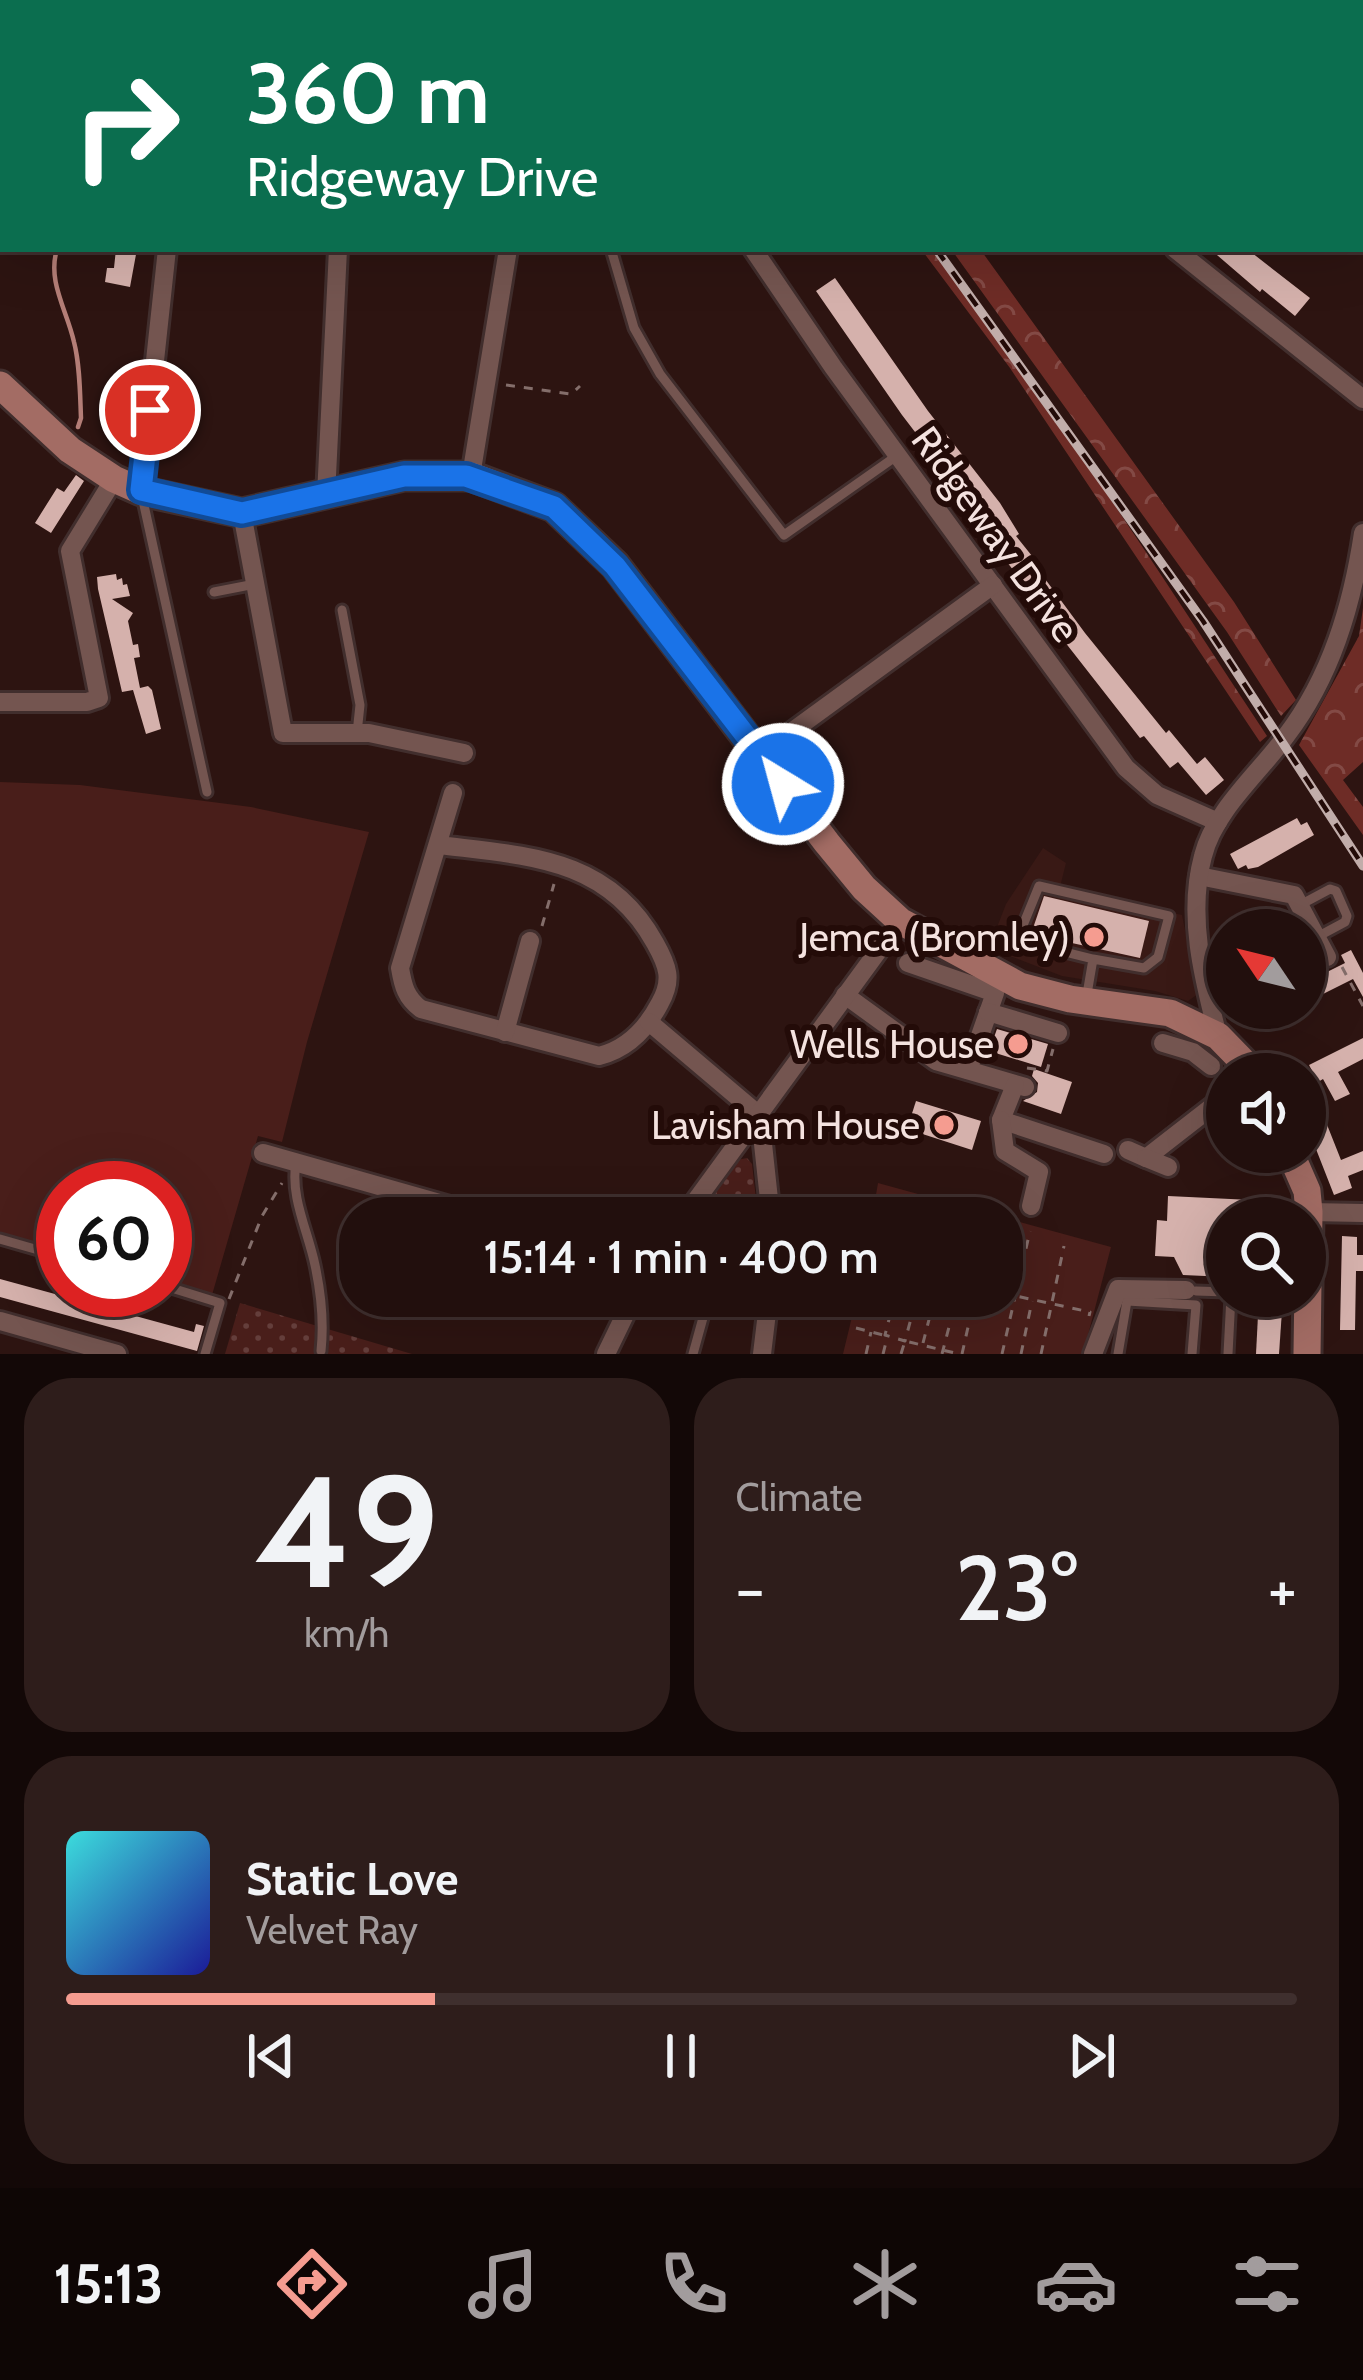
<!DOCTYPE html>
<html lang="en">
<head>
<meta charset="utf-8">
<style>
  :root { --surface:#220f0d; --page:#2e1d1b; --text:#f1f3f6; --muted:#a29c9d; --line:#3f2f2e; --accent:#f59c90 }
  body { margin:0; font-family:Cabin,sans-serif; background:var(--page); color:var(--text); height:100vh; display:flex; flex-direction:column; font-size:45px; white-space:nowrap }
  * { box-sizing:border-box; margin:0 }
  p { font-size:39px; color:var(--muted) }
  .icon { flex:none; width:66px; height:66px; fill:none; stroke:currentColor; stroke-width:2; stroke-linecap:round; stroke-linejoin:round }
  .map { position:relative; height:1354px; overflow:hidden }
  .sheet { display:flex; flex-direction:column; gap:24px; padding:24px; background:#130807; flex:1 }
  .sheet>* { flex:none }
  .top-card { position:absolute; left:0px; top:0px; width:1365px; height:252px; box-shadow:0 12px 48px #0002,0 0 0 3px var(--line); background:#0b6e4f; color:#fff; overflow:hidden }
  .needle { width:78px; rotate:305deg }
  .buttons { position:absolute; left:1206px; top:909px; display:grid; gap:24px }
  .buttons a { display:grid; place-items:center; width:120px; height:120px; border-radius:50%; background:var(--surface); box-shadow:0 12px 48px #0002,0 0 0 3px var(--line); font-size:60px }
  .speed { position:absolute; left:36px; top:1161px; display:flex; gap:24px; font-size:60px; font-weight:700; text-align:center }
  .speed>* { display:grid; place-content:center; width:156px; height:156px; border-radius:50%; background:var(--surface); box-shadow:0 12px 48px #0002,0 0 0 3px var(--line); line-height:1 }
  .speed .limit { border:18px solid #d22; background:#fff; color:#111 }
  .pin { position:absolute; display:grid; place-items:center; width:102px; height:102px; color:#fff; margin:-51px; border:6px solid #fff; border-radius:50%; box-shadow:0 3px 12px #0007 }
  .me { position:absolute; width:132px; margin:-66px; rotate:323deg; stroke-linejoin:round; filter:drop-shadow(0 0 9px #0008) }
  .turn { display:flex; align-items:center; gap:42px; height:252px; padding:0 48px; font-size:54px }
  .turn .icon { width:156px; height:156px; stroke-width:2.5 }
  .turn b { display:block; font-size:84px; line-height:102px }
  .big { font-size:90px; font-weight:600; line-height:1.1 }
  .sheet .widget { flex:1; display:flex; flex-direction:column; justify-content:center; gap:18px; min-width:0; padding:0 42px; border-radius:48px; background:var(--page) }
  .sheet .dial { align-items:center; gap:0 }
  .dial b { font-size:156px; line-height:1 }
  .song { display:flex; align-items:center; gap:36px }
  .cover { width:144px; height:144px; border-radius:18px; background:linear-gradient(135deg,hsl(180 70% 55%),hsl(240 70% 35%)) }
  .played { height:12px; border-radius:6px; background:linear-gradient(90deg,var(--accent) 30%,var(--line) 30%) }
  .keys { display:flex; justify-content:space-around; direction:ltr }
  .heat { display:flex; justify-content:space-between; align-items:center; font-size:66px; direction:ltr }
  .sheet .tiles { flex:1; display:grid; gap:24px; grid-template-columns:1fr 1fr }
  .widget:last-child { grid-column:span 2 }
  .trip { position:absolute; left:339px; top:1197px; width:684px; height:120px; border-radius:48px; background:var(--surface); box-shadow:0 12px 48px #0002,0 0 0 3px var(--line); font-weight:600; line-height:120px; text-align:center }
  .menu { display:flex; height:192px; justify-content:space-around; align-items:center; background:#0e0605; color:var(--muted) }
  .menu .icon { width:84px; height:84px }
  .menu .current { color:var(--accent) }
  .menu b { font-size:54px; color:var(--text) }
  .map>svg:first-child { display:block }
  .built { fill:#391915 }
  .grass { fill:url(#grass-dots) }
  .forest { fill:url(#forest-crowns) }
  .green { fill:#491e1a }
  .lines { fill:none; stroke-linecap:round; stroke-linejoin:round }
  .stream { stroke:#b47e77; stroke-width:4.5 }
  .building { fill:#d5b1ac }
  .service-casing { stroke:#412e2d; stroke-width:15 }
  .minor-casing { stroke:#412e2d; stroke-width:24 }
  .primary-casing { stroke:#412e2d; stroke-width:33 }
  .path { stroke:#846e6b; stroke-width:3; stroke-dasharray:9 9; stroke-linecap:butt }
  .service { stroke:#745550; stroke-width:9 }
  .minor { stroke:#745550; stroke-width:18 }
  .primary { stroke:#a36c64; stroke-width:27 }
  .rail-casing { stroke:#c1adaa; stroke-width:9 }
  .rail { stroke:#230b08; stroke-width:4.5; stroke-dasharray:14; stroke-linecap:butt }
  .route-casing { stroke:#114b97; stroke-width:30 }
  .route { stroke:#1a73e8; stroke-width:21 }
  .poi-dot { fill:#f59c90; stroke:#230b08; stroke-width:4.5 }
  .labels { text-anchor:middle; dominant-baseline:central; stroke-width:12; stroke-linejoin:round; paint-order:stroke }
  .street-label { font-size:39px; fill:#f4e2df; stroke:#230b08 }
  .poi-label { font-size:39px; fill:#f4e2df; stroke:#230b08; text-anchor:end }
</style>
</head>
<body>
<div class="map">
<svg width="1363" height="1354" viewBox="0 0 1363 1354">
  <defs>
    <pattern id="grass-dots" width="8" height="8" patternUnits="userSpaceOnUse" patternTransform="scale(3)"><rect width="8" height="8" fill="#491e1a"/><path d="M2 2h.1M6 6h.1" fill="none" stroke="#643e3b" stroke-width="1.8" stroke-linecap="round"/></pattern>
    <pattern id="forest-crowns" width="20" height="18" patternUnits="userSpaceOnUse" patternTransform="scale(3)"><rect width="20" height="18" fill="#6e2c26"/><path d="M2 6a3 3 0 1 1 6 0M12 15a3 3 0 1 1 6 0" fill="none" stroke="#834a45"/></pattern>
  </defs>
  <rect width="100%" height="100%" fill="#2d1411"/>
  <!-- built -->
  <polygon class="built" points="1043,848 1066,863 1060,887 1182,915 1198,994 1188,1001 1155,991 1062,976 989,948 1006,904"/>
  <!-- grass -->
  <g class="grass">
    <polygon points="747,1158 752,1164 757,1208 728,1207 713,1201 711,1198 737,1160"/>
    <polygon points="240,1303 412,1354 225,1354"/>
  </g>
  <!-- forest -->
  <g class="forest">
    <path d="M921 249H931C1051 403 1159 572 1267 736L1260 742 1010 368Z"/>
    <polygon points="951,249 980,249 1234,602 1296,700 1281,716 1227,632"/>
    <polygon points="1363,608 1363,762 1343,780 1363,807 1363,835 1299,745 1359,636"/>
  </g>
  <!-- green -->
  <g class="green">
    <polygon points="0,782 80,785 251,807 369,832 307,1042 282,1142 258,1136 212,1295 165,1282 165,1188 63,1188 63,1252 0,1234"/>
    <polygon points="878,1183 1111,1247 1083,1354 843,1354 857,1296 1002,1296 1002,1218 872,1218"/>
  </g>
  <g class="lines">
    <!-- stream -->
    <g class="stream">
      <polyline points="47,0 48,3"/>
      <path d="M57 249C47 282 67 310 74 342 80 365 80 394 81 418L78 427"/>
    </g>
  </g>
  <!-- building -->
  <g class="building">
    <polygon points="116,249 137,249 130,287 105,282 107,268 114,268"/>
    <polygon points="1210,249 1247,249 1310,298 1295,316 1262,289 1260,292"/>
    <polygon points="835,278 928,411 1000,503 1019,534 1016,536 1040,566 1037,568 1085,633 1166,733 1169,730 1197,764 1205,757 1224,780 1206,795 1178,762 1170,768 1144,736 1140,738 1025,591 1028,589 1003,557 1005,555 984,522 902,415 816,291"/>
    <polygon points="76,475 84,481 51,533 35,523 57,488 64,492"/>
    <polygon points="116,574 117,580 122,578 123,585 127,584 130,596 112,599 133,613 128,621 133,645 138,644 140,657 134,658 140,688 148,686 152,690 161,729 146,734 133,690 122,692 98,589 97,577"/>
    <polygon points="1297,818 1301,825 1307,822 1314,835 1258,867 1248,869 1246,865 1238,869 1230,854"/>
    <polygon points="1044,896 1149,921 1140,958 1031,934"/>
    <polygon points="1305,944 1321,975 1345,963 1341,955 1351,950 1363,973 1363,997 1353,979 1305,1003"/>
    <polygon points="997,1029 1048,1044 1041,1067 989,1051"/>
    <polygon points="1363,1038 1363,1059 1338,1072 1350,1094 1335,1101 1323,1079 1318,1082 1309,1065"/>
    <polygon points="1034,1069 1072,1082 1061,1114 1023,1101 1037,1092 1038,1083 1032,1076"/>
    <polygon points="916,1101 981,1121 972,1150 907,1129"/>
    <polygon points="1320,1107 1341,1160 1363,1151 1363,1170 1348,1176 1352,1188 1334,1195 1305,1121 1305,1113"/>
    <polygon points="1168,1196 1272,1201 1271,1218 1227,1218 1227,1277 1183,1275 1174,1257 1155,1256 1157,1220 1167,1221"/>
    <polygon points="1342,1236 1357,1237 1357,1255 1363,1255 1363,1271 1356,1271 1355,1330 1340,1330"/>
    <polygon points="0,1279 194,1332 196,1324 204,1326 197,1351 0,1297"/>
    <polygon points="1259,1296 1283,1296 1279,1354 1256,1354"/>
  </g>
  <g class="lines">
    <!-- service casing -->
    <g class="service-casing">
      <g id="service">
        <polyline points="611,249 634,328 660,374 784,535 898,455"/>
        <polyline points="142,496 207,792"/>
        <polyline points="214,592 255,584"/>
        <polyline points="342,610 360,705 357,733"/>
        <polyline points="1300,905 1330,889 1336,891 1347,916 1345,922 1317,937"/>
        <polyline points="1086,1000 1093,959 1017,940 1039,886 1169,916 1158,957 1144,968 1093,959"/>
        <path d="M296 1163C290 1197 308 1231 315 1265 321 1293 324 1323 321 1351"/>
        <path d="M698 1196C728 1217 737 1210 771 1217"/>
        <polyline points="0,1239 63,1257"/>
        <polyline points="165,1286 220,1303 205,1354"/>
        <polyline points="1196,1291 1227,1292"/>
        <polyline points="693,1354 709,1296"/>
        <polyline points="1118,1354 1127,1301 1196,1305 1192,1354"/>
        <polyline points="1228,1354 1231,1296"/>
      </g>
    </g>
    <!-- minor casing -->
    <g class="minor-casing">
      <g id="minor">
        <polyline points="392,0 400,3"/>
        <polyline points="923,0 926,3"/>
        <polyline points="217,3 219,0"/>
        <polyline points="1283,3 1285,0"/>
        <polyline points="0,86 3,95"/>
        <polyline points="0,169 3,164"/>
        <polyline points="753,249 833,367 1126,768 1157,795 1218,822"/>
        <polyline points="1175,249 1363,399"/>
        <polyline points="471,476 508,249"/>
        <polyline points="141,491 167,249"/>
        <polyline points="326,496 338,249"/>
        <polyline points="242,513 283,733 369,733 464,753"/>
        <polyline points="0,702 87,702 99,698 70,551 114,479"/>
        <polyline points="761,754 993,585"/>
        <path d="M439 845C527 856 608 857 655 943 668 966 673 980 660 1003 647 1028 627 1049 599 1056L421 1009C406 998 403 986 400 968L453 793"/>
        <polyline points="1199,876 1294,895 1327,957"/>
        <polyline points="908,963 995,993 968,1070"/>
        <polyline points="845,995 936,1061 1025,1087"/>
        <polyline points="988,1012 1058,1033"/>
        <polyline points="649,1022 760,1116"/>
        <polyline points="505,1032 530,941"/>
        <path d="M1218 1036C1203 978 1187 915 1203 856 1214 811 1259 773 1286 736 1331 677 1352 606 1363 533"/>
        <polyline points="1163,1043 1193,1052 1211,1066"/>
        <polyline points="1015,1085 1001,1120 1104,1154"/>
        <polyline points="760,1116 771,1218"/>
        <polyline points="1001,1120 1005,1151 1039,1172 1031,1206"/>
        <polyline points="1128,1150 1146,1158 1227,1095"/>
        <polyline points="263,1153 492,1218"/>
        <polyline points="1146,1158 1168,1167"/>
        <polyline points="1309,1212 1363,1213"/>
        <polyline points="683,1218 900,921"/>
        <polyline points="0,1321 117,1354"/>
        <polyline points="606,1354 634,1296"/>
        <polyline points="762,1354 769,1296"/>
        <polyline points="1093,1354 1118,1289 1186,1290"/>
      </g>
    </g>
    <!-- primary casing -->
    <g class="primary-casing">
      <g id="primary">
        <polyline points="0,385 70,450 114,479 141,491 242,513 404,476 471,476 554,507 615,565 827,843 864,888 900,921 1020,986 1070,999 1170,1013 1218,1036 1255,1074"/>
        <polyline points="1290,1152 1307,1191 1309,1212 1307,1354"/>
      </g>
    </g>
    <!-- path -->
    <g class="path">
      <polyline points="1115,0 1118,3"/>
      <polyline points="506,385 571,394 580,386"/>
      <polyline points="542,926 554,884"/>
      <polyline points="1342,967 1363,1006"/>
      <polyline points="1027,1068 1047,1071 1053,1049"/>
      <polyline points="921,1218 924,1209"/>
      <polyline points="958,1218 959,1214"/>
      <polyline points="1002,1263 1007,1243"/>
      <polyline points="1002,1293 1090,1312 1089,1316"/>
      <polyline points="895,1296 885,1335 905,1341 917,1296"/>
      <polyline points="229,1299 262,1216 282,1183"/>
      <polyline points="856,1328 883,1335"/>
      <polyline points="923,1343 935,1296"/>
      <polyline points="866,1354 871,1332"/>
      <polyline points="883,1354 887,1338"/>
      <polyline points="901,1354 905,1341 959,1354"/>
      <polyline points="942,1354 957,1296"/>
      <polyline points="962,1354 975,1296"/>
      <polyline points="1002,1354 1030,1231"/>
      <polyline points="1021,1354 1032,1301"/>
      <polyline points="1041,1354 1064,1246"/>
    </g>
    <!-- service -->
    <use href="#service" class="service"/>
    <!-- minor -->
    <use href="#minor" class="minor"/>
    <!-- primary -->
    <use href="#primary" class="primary"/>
    <!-- rail casing -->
    <g class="rail-casing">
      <g id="rail">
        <polyline points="711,0 714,3"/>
        <polyline points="936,249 1203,621 1363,866"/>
      </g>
    </g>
    <!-- rail -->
    <use href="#rail" class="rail"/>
  </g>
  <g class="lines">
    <!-- route casing -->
    <g class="route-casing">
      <polyline id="route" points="150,410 141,490 242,513 404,476 466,476 554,507 615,566 783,784"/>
    </g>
    <!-- route -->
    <use href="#route" class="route"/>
  </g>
  <!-- markers -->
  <g class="poi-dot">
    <circle cx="1094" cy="937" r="12"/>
    <circle cx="1018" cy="1044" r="12"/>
    <circle cx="944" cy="1125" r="12"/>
  </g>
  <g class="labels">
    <!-- street labels -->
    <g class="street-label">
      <text transform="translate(996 534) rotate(54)">Ridgeway Drive</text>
    </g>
    <!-- poi labels -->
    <g class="poi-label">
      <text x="1070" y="937">Jemca (Bromley)</text>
      <text x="994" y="1044">Wells House</text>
      <text x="920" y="1125">Lavisham House</text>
    </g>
  </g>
</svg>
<div class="buttons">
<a><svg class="needle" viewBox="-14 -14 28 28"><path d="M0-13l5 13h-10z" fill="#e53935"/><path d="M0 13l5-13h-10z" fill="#a29c9d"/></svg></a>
<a><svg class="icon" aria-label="sound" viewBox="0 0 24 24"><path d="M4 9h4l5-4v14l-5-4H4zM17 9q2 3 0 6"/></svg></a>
<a><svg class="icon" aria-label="search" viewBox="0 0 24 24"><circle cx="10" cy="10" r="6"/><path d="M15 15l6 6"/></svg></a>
</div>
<div class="speed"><div class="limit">60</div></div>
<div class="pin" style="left:150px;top:410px;background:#d93025"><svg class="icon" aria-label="arrive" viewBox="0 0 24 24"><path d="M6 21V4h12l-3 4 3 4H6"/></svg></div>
<svg class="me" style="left:783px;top:784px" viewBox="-20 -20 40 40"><circle r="17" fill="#1a73e8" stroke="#fff" stroke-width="3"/><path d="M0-11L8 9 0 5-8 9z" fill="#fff"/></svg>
<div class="trip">15:14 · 1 min · 400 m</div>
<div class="top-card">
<div class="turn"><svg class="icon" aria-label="right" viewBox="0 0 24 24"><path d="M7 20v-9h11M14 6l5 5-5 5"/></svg><div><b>360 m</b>Ridgeway Drive</div></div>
</div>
</div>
<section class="sheet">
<div class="tiles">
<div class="widget dial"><b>49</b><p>km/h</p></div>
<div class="widget"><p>Climate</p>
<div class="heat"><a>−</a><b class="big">23°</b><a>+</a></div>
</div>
<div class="widget">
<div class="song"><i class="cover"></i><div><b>Static Love</b><p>Velvet Ray</p></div></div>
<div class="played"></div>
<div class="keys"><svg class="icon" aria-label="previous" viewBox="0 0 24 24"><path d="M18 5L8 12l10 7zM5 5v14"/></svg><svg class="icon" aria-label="pause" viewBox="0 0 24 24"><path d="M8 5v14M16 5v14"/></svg><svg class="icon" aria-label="next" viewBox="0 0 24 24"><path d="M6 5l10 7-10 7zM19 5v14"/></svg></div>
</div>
</div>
</section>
<nav class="menu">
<b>15:13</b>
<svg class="icon current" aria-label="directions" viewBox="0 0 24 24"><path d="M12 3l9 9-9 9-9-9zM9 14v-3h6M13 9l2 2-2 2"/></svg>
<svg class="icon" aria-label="music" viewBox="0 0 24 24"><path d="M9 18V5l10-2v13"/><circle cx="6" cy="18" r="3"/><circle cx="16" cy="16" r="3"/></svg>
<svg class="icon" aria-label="phone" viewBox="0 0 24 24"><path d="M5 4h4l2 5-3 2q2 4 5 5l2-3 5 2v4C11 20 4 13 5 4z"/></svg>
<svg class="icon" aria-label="climate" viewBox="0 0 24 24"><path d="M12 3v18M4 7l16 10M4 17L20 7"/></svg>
<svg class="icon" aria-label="car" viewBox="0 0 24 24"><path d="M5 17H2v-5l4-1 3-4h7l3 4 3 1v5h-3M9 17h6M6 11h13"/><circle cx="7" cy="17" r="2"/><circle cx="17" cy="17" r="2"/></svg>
<svg class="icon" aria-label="filters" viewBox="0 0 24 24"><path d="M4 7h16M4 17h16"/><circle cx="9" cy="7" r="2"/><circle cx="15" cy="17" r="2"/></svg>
</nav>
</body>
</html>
